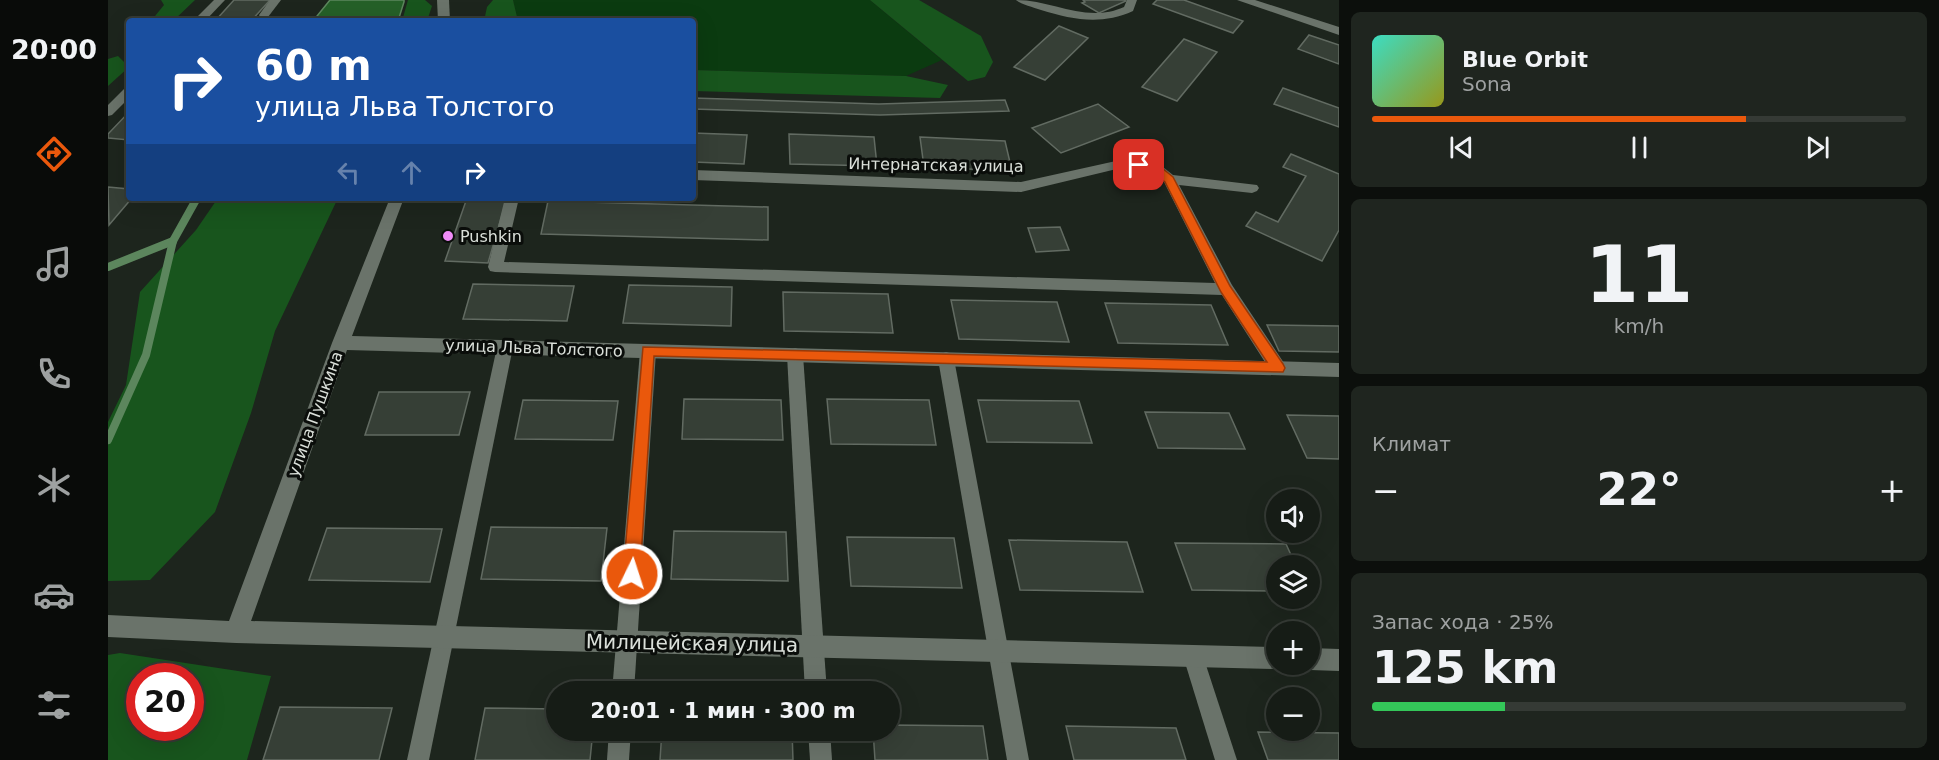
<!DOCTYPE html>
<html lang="ru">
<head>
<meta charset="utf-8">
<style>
  :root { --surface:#161c16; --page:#1f251f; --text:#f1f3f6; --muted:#9ea1a1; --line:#353a35; --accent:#ea580c }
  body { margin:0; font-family:"DejaVu Sans",sans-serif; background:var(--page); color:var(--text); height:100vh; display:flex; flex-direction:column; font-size:22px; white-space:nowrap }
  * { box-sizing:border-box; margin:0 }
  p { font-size:20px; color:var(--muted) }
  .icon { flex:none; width:33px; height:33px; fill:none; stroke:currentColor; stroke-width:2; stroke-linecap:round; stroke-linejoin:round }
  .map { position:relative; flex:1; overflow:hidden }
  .panel { display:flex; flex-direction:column; gap:12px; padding:12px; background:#0c0f0c; width:600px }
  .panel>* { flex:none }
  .top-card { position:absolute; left:18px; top:18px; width:570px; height:183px; border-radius:6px; box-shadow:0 6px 24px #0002,0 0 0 2px var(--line); background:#1a4fa0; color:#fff; overflow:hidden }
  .fabs { position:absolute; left:1158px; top:489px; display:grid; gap:12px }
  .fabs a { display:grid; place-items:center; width:54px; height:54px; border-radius:50%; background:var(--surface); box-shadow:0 6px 24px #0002,0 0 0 2px var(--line); font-size:30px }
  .speed { position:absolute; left:18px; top:663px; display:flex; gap:12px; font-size:30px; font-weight:700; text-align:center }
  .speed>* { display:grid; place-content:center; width:78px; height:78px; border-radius:50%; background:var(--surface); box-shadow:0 6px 24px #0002,0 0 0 2px var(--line); line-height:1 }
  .speed .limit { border:9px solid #d22; background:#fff; color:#111 }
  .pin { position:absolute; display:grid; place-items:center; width:51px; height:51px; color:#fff; margin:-26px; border-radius:12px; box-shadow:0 3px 9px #0006 }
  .me { position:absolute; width:66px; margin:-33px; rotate:4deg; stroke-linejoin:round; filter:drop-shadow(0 0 4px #0008) }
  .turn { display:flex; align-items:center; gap:21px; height:126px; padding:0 30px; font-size:27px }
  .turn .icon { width:78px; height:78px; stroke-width:2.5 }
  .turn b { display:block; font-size:42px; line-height:51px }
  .lanes { display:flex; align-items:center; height:57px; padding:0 30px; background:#0003; justify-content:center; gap:30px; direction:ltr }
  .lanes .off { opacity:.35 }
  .big { font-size:45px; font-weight:600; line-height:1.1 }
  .panel .card { flex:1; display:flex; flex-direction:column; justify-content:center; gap:9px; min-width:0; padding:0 21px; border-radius:9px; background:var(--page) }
  .panel .dial { align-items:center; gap:0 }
  .dial b { font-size:78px; line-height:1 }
  .song { display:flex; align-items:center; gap:18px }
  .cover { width:72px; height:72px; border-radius:9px; background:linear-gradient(135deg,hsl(170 70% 55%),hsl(60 70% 35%)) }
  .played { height:6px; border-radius:3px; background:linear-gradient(90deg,var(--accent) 70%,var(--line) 70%) }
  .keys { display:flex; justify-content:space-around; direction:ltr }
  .heat { display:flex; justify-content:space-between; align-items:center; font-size:33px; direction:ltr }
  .charge { height:9px; border-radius:4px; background:linear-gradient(90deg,#34c759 25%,var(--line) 0) }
  .trip { position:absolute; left:438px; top:681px; width:354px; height:60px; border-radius:30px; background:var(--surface); box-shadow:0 6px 24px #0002,0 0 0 2px var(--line); font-weight:600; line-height:60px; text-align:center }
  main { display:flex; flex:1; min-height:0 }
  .tabs { display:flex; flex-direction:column; width:108px; justify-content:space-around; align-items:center; background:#090b09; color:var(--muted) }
  .tabs .icon { width:42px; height:42px }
  .tabs .on { color:var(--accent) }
  .tabs b { font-size:27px; color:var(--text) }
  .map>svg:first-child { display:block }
  .green { fill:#0b3b10 }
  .forest { fill:#18551d; fill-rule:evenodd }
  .water { fill:#256028; stroke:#5c865d; stroke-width:1.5 }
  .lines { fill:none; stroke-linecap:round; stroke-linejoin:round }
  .stream { stroke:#5c865d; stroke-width:8 }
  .building { fill:#363f36; stroke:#626b62; stroke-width:1.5 }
  .service { fill:#6a736a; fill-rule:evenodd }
  .minor { fill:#6a736a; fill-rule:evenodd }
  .route { fill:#ea580c; stroke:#983908; stroke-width:1.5 }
  .poi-dot { fill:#ef8bf7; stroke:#0a0d0a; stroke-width:2 }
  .labels { text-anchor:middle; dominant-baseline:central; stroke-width:6; stroke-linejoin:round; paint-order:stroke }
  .street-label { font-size:16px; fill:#dbe0da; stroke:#0a0d0a }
  .poi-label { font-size:16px; fill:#dbe0da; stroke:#0a0d0a; text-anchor:start }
  .near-street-label { font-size:20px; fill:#dbe0da; stroke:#0a0d0a }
</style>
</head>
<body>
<main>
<nav class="tabs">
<b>20:00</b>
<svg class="icon on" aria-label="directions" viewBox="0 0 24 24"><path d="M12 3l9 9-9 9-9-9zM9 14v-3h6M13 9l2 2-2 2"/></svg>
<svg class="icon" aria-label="music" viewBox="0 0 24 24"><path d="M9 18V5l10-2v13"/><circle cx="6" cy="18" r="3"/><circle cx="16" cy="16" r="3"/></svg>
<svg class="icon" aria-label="phone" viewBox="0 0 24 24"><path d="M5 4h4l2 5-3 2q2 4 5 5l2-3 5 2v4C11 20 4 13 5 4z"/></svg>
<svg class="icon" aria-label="climate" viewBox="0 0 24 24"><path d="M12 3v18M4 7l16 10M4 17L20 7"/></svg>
<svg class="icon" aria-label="car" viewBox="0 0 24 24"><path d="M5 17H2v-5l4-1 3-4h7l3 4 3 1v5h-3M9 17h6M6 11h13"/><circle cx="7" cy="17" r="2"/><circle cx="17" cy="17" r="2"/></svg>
<svg class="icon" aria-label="filters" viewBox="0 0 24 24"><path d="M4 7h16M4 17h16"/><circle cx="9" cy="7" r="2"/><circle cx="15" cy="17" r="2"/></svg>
</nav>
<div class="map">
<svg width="1231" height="760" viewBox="0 0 1231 760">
  <rect width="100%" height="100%" fill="#1d251d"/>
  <!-- green -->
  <polygon class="green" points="405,0 762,0 834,60 798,76 585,70 585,21 410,21"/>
  <!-- forest -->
  <g class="forest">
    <polygon points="53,0 87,0 65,21 43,21 56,5"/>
    <polygon points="300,0 317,0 324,6 319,21 294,21"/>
    <polygon points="385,0 405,0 410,21 376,21 379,7"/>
    <polygon points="762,0 811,0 873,36 885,62 877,77 860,81"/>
    <polygon points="10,56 21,67 0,86 0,59"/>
    <polygon points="585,70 798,76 840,85 832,98 585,91"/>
    <polygon points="110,198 230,198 167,331 143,413 107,512 42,580 0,581 0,422 18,385 32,292 88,230"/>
    <path d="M12 653 163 676 139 760H0V655ZM32 676H82V728H32Z"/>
  </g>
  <!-- water -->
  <polygon class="water" points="222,0 296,0 296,2 290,21 205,21"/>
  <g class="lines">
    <!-- stream -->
    <g class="stream">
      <polyline points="0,267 65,241"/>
      <polyline points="0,440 38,355 65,241 89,198"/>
    </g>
  </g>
  <!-- building -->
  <g class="building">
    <polygon points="126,0 162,0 143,21 107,21"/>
    <polygon points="975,0 1016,0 1018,1 991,13 974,3 977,2"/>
    <polygon points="1049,0 1076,0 1135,21 1125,33 1045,4"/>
    <polygon points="951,26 980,38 937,80 906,67"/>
    <polygon points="1201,35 1231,45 1231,64 1190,49"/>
    <polygon points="1076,39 1109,52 1069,101 1034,87"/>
    <polygon points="1175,88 1231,108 1231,127 1166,104"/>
    <polygon points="585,98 771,104 897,100 901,111 772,115 585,109"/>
    <polygon points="990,104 1021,127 953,153 924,128"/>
    <polygon points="21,112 21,140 0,138 0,134"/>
    <polygon points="585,133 639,135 636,164 585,162"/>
    <polygon points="681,134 766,137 769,166 682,164"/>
    <polygon points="812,137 897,141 904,171 816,167"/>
    <polygon points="1183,154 1231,174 1231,230 1214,261 1138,226 1148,212 1170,222 1198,176 1175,167"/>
    <polygon points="0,187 21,189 21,198 24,198 1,225"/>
    <polygon points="359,198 399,198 380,263 337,261"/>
    <polygon points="440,201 660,207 660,240 433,234"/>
    <polygon points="952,227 961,250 928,252 920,228"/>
    <polygon points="365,284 466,286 459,321 355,319"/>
    <polygon points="521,285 624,287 623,326 515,323"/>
    <polygon points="675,292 780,294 785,333 676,331"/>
    <polygon points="843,300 949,302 961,342 851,339"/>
    <polygon points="997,303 1103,305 1120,345 1010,343"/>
    <polygon points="1159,325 1231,326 1231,352 1171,351"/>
    <polygon points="271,392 362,392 351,435 257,435"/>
    <polygon points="576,399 673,400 675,440 574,439"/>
    <polygon points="719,399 821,400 828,445 723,444"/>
    <polygon points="415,400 510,401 505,440 407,439"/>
    <polygon points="870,400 971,401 984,443 879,442"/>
    <polygon points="1037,412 1121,413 1137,449 1050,448"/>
    <polygon points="1179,415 1231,416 1231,459 1199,458"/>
    <polygon points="383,527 499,528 493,581 373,579"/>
    <polygon points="219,528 334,529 322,582 201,580"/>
    <polygon points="566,531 678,532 680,581 563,579"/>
    <polygon points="739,537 846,538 854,588 743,586"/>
    <polygon points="901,540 1019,542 1035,592 912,590"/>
    <polygon points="1067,543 1178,544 1188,566 1168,566 1168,591 1084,590"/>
    <polygon points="172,707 284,708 271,760 155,760"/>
    <polygon points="377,708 448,709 448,730 485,730 482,760 367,760"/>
    <polygon points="782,725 875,726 880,760 767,760 765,730 782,730"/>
    <polygon points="958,726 1068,728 1078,760 966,760"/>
    <polygon points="554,730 684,730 685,760 552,760"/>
    <polygon points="1150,732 1231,733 1231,760 1160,760"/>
  </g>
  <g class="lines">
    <!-- service -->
    <g class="service">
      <polygon points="106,0 117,0 97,21 85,21"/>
      <polygon points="162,0 173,0 160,17 152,17 151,15"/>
      <path d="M908 0C946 0 978 24 1016 7L1019 0H1029L1025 11C994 25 965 20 933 10 925 7 914 5 908 0Z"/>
      <polygon points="21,87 21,98 4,115 0,116 0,105 17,88"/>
      <polygon points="1017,159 1050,163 1065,175 1149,185 1151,188 1149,191 1144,193 1071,185 1124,285 1176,363 1178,368 1176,373 1170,375 1164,373 1114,295 387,272 382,271 380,267 397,198 411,198 396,262 1107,283 1056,182 1041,170 1017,167 913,192 906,187 913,182"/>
      <polygon points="397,341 403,342 405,347 321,760 299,760 389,347 391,342"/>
      <polygon points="540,345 546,346 548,351 526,692 504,692 532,351 534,346"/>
      <polygon points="687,348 693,350 695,355 719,692 697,692 679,355 681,350"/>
      <polygon points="838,352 844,354 846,359 921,760 899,760 830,359 832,354"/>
      <polygon points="1085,646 1092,649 1095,656 1129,760 1107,760 1075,656 1078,649"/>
      <polygon points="501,730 523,730 521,760 499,760"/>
      <polygon points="700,730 722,730 724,760 702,760"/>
    </g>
    <!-- minor -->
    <g class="minor">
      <polygon points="329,0 341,0 342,21 330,21"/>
      <polygon points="1129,0 1147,0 1231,27 1231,35"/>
      <polygon points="585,170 913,182 920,187 913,192 585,180"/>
      <polygon points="282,198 296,198 244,336 1231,363 1231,377 239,350 143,621 1168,647 1168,664 1176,666 1168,669 128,643 0,637 0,615 121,621 224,343"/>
      <polygon points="1202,648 1231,649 1231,671 1202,670 1194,667 1193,664 1202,664"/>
    </g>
  </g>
  <!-- route -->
  <polygon class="route" points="1031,161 1049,164 1065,177 1122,286 1175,364 1177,368 1175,372 546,356 532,574 529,580 524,582 518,580 515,574 535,347 1159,362 1113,292 1057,182 1042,170 1027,167 1026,165"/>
  <!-- markers -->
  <circle class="poi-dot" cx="340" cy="236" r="6"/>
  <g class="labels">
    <!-- street labels -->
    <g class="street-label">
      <text transform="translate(828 165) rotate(1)">Интернатская улица</text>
      <text transform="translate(426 348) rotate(2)">улица Льва Толстого</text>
      <text transform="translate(207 414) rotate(-70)">улица Пушкина</text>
    </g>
    <!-- poi labels -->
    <g class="poi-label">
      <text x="352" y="236">Pushkin</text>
    </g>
    <!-- near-street labels -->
    <g class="near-street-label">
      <text transform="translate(584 643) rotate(1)">Милицейская улица</text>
    </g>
  </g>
</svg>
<div class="fabs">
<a><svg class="icon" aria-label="sound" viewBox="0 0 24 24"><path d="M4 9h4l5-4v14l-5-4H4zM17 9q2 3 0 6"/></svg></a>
<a><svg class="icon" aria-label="layers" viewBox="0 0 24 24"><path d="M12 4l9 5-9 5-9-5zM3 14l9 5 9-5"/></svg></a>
<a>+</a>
<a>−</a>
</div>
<div class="speed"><div class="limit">20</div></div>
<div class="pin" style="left:1031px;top:165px;background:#d93025"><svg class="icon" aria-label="arrive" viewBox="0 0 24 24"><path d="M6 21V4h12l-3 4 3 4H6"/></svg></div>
<svg class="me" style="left:524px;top:574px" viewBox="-20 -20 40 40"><circle r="17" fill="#ea580c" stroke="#fff" stroke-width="3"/><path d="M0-11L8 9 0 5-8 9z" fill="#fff"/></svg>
<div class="trip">20:01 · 1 мин · 300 m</div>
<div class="top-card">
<div class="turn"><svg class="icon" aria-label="right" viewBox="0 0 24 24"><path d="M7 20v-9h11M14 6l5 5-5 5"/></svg><div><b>60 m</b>улица Льва Толстого</div></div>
<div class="lanes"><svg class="icon off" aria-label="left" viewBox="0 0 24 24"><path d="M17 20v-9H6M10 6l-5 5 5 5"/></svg><svg class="icon off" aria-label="ahead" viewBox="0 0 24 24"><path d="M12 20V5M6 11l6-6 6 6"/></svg><svg class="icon" aria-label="right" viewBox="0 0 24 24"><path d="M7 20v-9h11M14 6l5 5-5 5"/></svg></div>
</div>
</div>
<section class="panel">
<div class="card">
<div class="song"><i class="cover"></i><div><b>Blue Orbit</b><p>Sona</p></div></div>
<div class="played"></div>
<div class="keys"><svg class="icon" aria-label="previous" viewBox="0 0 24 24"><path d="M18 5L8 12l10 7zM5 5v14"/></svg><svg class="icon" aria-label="pause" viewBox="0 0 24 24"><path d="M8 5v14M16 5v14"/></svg><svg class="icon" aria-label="next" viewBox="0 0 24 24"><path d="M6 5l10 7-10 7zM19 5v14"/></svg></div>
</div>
<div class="card dial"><b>11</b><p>km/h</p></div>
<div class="card"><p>Климат</p>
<div class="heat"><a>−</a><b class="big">22°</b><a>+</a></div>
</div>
<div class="card"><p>Запас хода · 25%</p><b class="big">125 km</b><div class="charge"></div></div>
</section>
</main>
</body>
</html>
